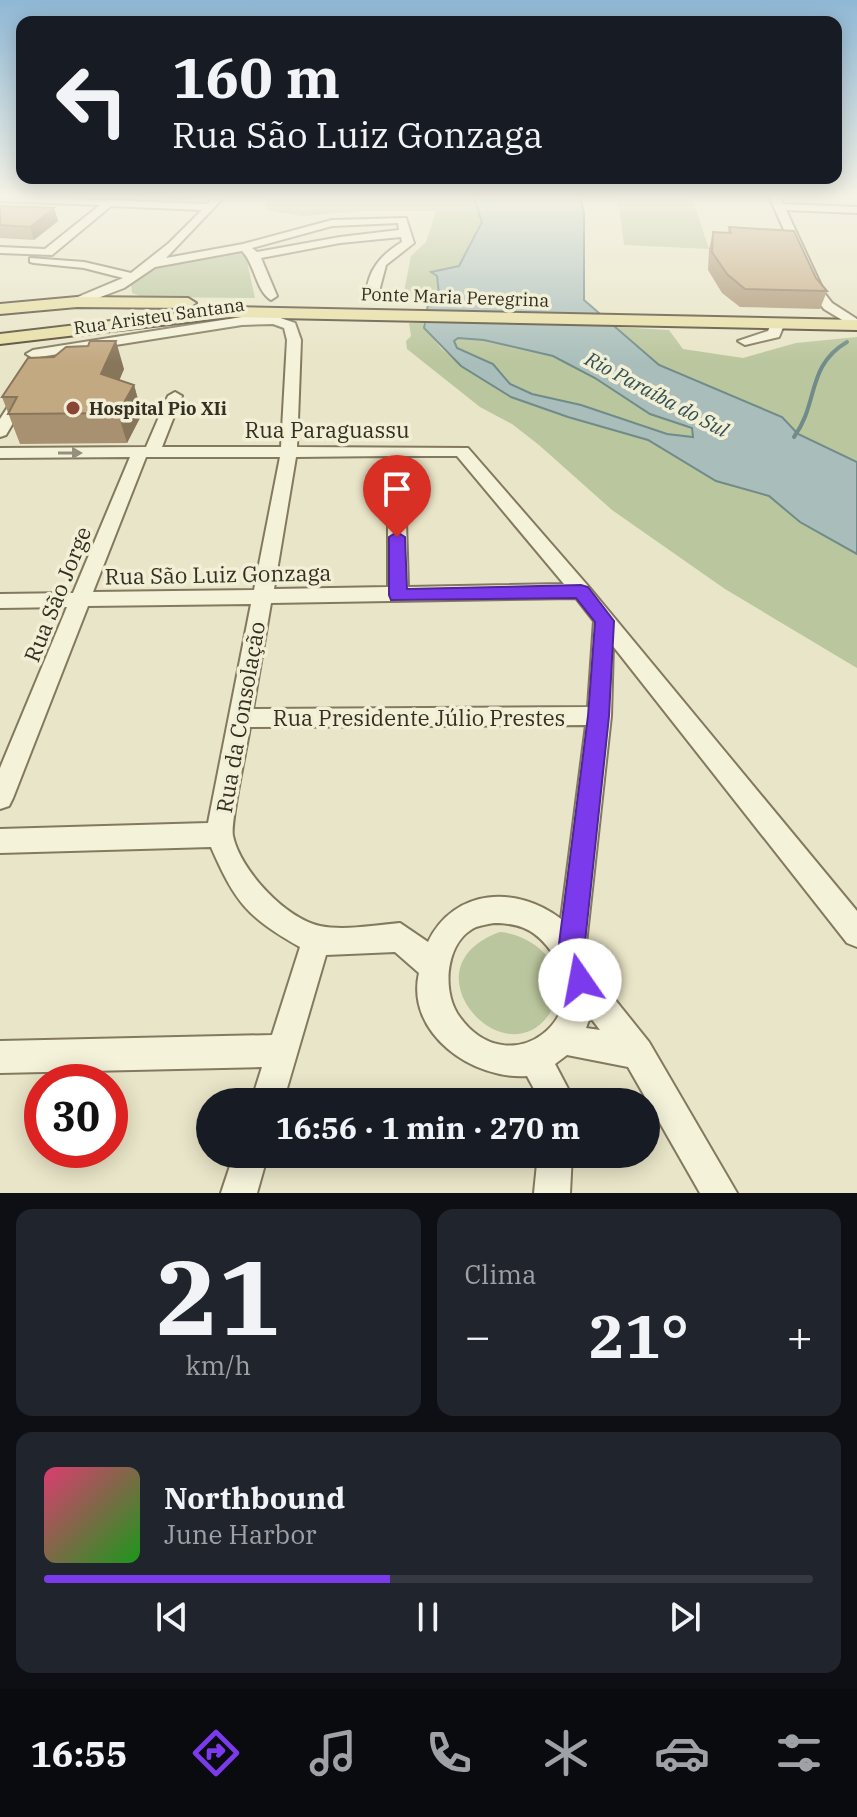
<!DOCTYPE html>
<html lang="pt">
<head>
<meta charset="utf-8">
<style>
  :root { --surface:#171b24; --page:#20242c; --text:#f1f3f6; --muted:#9ea1a6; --line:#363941; --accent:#7c3aed }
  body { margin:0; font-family:"IBM Plex Serif",serif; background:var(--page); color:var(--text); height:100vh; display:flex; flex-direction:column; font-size:30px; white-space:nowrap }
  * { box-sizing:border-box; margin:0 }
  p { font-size:26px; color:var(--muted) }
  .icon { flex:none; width:44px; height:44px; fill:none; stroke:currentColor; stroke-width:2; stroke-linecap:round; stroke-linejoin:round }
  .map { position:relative; height:1193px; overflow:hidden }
  .drawer { display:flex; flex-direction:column; gap:16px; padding:16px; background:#0d0f14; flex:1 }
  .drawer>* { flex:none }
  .top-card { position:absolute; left:16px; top:16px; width:826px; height:168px; border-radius:16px; box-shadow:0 4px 20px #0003; background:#171b24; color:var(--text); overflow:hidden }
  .speed { position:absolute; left:24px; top:1064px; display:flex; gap:16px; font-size:40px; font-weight:700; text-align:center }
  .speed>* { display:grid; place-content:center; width:104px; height:104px; border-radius:50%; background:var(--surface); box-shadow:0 4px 20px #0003; line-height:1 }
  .speed .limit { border:12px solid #d22; background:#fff; color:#111 }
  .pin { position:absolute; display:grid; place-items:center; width:68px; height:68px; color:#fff; margin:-82px -34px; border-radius:50% 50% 50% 0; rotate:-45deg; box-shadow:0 0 8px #0007 }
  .pin .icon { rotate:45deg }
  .me { position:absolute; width:88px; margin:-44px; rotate:348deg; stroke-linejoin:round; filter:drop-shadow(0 0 6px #0008) }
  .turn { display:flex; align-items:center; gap:28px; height:168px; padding:0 24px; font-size:36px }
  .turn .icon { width:104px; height:104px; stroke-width:2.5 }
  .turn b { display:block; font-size:56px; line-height:68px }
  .big { font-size:60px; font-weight:700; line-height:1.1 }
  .drawer .widget { flex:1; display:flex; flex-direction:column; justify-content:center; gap:12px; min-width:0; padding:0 28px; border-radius:16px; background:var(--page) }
  .drawer .dial { align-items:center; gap:0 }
  .dial b { font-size:104px; line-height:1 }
  .song { display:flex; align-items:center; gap:24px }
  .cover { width:96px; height:96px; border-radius:12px; background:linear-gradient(135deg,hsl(340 70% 55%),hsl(120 70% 35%)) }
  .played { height:8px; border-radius:4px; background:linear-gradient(90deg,var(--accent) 45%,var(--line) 45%) }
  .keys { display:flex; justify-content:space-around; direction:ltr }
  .heat { display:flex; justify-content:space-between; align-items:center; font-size:44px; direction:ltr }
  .drawer .tiles { flex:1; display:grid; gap:16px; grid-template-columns:1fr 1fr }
  .widget:last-child { grid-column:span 2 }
  .trip { position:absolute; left:196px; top:1088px; width:464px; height:80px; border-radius:40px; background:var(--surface); box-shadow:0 4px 20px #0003; font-weight:700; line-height:80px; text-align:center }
  .tab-bar { display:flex; height:128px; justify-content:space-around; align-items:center; background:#090b0e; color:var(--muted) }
  .tab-bar .icon { width:56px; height:56px }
  .tab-bar .active { color:var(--accent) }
  .tab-bar b { font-size:36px; color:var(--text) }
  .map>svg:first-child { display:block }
  .green { fill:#bac69d }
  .water { fill:#a9bebb; stroke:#708b89; stroke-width:2; fill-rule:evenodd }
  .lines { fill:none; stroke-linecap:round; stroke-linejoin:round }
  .stream { stroke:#708b89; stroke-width:4 }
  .minor-casing { stroke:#83795f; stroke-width:4 }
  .major-casing { stroke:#524733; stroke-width:4 }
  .minor { fill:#f5f2da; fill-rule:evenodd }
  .major { fill:#e8dfa5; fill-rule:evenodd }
  .wall { fill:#a89170 }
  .shaded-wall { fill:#88765b }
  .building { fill:#c3a982; stroke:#88765b; stroke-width:2 }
  .oneway { fill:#95907e }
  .route { fill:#7c3aed; stroke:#51269a; stroke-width:2 }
  .poi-dot { fill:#8b4436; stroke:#f2efd7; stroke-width:3 }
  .labels { text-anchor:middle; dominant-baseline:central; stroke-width:7; stroke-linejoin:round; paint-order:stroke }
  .far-street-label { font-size:18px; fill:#352f21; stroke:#f2efd7 }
  .far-poi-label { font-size:18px; font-weight:bold; fill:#352f21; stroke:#f2efd7; text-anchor:start }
  .far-water-label { font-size:20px; font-style:italic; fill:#325053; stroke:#f2efd7 }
  .street-label { font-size:22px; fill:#352f21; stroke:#f2efd7 }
</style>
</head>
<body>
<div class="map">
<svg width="857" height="1193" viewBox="0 0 857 1193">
  <rect width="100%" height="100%" fill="#e9e5c8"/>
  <!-- green -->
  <g class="green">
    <path d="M266 196H473L482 221 459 266 432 272 437 276C440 290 439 295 428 304L402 302 411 256 426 242 436 211H361L302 216 266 210Z"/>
    <polygon points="618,197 693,200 709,249 624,245"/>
    <polygon points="237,251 246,257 255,298 143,297 132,293 131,283 153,266"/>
    <polygon points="423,322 424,328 441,348 461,366 511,397 568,417 648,440 716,481 769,496 800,522 857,554 857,668 725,589 612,510 539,445 512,424 480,407 407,349 406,341 411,336 409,323"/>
    <polygon points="615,327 669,330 683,349 743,358 796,343 857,337 857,462 798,434 782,417 659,365"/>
    <polygon points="458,338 484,340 553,356 595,378 650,414 692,428 693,437 667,434 581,405 532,394 510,384 501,372 483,359 457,348 454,340"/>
    <path d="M500 932C536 935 573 970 553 1008 510 1086 399 968 500 932Z"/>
  </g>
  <!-- water -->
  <path class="water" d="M473 196H580L584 213V300L659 365 782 417 798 434 857 462V554L800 522 769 496 716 481 648 440 568 417 511 397 461 366 424 328 428 304 439 294 437 276 431 272 459 266 482 222ZM458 338 484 340 553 356 595 378 650 414 692 428 693 437 667 434 581 405 532 394 510 384 493 364 457 348 454 341Z"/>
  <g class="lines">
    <!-- stream -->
    <path class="stream" d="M794 437C819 403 806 366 847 342"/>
    <!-- minor casing -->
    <g class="minor-casing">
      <g id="minor">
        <path d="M0 196 207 204 215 196H225L166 258 243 244 332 220 406 218 414 243 386 265 378 295 372 299 366 295C368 269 381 255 402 242L401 237 340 243 261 258 277 296 271 300C256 291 255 264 242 251L155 267 124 288 77 306 73 305V299L123 278 84 268 34 263 30 262V258L84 262 131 273 169 243 202 210 111 206 52 255 0 253V247L45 249 100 205 0 201ZM398 223 399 230 340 237 257 252 252 248 332 226Z"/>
        <polygon points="769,196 779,196 783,204 857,207 857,213 786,210 825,294 832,303 857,319 857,329 824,309 813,295"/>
        <path d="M275 316 295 323 301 340 297 447 468 448 588 586 857 911V947L847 943 613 646 611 716 585 953 592 971 649 1042 737 1193H700L628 1067 567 1055 555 1064 575 1102H541L527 1076C474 1080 405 1034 419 973L395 952 326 955 283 1102H251L262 1067 0 1073V1041L272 1035 300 947C247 917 235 902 211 847L0 853V829L208 823 251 604 88 606 13 798 9 806 0 809V768L67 607 0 608V594L73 593 130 457 0 458V448L146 447 168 396 175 392 182 396 162 447H281L287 340 284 328 273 324 242 325 33 358 26 354 33 350 242 317ZM388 456V587L274 589 296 457ZM404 456H457L564 584 408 587ZM146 457H280L254 590 93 592ZM576 598 594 621 588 707 253 709 271 603ZM586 725 561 919C517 885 454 888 428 942L400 923C375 925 345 931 320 926 286 919 240 870 233 836 230 823 247 747 250 727ZM494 923C516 923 532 928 547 946 605 1015 507 1090 457 1013 442 988 446 941 476 927 482 925 488 924 494 923ZM590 1017 600 1030 586 1028Z"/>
        <polygon points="777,321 784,325 779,337 745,345 738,341 768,331 772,322"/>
        <polygon points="23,390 30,394 6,435 0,437 0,419 18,391"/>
        <polygon points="234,1154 268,1154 257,1193 221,1193"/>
        <polygon points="538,1154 572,1154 570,1193 534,1193"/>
      </g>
    </g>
    <!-- major casing -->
    <g class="major-casing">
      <g id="major">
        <polygon points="77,297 188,298 196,303 188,308 77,307 0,314 0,304"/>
        <polygon points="230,307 857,320 857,330 230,317 0,344 0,334"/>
      </g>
    </g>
    <!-- minor -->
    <use href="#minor" class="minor"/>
    <!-- major -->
    <use href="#major" class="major"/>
  </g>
  <!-- wall -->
  <g class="wall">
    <polygon points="69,196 194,196 189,200"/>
    <polygon points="0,206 54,208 58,221 34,240 0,238"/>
    <polygon points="729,227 816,278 827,291 820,309 740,307 722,293 708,270 709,249 713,232 728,233"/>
    <polygon points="88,346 124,369 119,380 134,385 142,414 127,443 20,444 2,397 54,357"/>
  </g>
  <!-- shaded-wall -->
  <g class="shaded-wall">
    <polygon points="54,208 58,221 34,240 30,227"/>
    <polygon points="116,341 124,369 110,403 101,374"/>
    <polygon points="134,385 142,414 127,443 118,413"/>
  </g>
  <!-- building -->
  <g class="building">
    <polygon points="0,206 54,208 30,227 0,225"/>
    <polygon points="729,227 794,231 816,278 827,291 745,289 727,274 712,252 713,232 731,233"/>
    <polygon points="90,341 116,341 101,374 134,385 118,413 8,414 17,397 2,397 28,358 54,357 66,347 88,346"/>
  </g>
  <!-- one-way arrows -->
  <defs><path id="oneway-solid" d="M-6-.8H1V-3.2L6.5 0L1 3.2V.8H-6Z" transform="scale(2)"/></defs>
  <use class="oneway" href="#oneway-solid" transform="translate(70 453)"/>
  <!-- sky -->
  <linearGradient id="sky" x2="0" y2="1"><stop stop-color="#8fb8d6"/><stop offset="0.54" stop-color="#f5f3e6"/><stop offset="1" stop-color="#f5f3e6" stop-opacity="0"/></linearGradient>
  <rect width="857" height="363" fill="url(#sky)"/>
  <!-- route -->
  <polygon class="route" points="397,532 405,537 407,589 581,585 588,587 614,621 609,716 584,952 594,980 590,990 580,994 571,990 558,952 588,716 595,622 576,598 391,600 389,595 389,537"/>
  <!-- markers -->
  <circle class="poi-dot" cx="73" cy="408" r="8"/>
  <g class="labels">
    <!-- far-street labels -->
    <g class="far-street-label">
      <text transform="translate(455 297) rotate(2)">Ponte Maria Peregrina</text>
      <text transform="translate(159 316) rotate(-8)">Rua Aristeu Santana</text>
    </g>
    <!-- far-poi labels -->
    <g class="far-poi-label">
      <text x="89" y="408">Hospital Pio XIi</text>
    </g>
    <!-- far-water labels -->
    <g class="far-water-label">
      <text transform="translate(657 394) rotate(28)">Rio Paraíba do Sul</text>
    </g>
    <!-- street labels -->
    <g class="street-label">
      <text x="327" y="429">Rua Paraguassu</text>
      <text transform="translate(218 574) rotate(-1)">Rua São Luiz Gonzaga</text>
      <text transform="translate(57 594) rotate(-68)">Rua São Jorge</text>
      <text transform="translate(240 717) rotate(-80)">Rua da Consolação</text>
      <text x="419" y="717">Rua Presidente Júlio Prestes</text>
    </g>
  </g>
</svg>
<div class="speed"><div class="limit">30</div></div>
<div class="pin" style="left:397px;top:537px;background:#d93025"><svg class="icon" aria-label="arrive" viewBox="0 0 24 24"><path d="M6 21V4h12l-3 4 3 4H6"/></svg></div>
<svg class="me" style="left:580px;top:980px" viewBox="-20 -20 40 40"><circle r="19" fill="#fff"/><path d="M0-13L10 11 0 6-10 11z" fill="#7c3aed"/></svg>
<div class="trip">16:56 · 1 min · 270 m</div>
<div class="top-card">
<div class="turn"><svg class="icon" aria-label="left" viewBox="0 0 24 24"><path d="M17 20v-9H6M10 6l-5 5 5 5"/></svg><div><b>160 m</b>Rua São Luiz Gonzaga</div></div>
</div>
</div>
<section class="drawer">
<div class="tiles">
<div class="widget dial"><b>21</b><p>km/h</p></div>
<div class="widget"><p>Clima</p>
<div class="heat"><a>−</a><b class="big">21°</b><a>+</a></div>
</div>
<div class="widget">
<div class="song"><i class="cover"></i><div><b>Northbound</b><p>June Harbor</p></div></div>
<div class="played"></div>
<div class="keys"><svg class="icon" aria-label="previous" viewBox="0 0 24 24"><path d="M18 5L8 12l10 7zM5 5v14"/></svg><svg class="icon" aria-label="pause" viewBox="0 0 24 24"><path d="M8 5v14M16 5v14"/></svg><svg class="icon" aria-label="next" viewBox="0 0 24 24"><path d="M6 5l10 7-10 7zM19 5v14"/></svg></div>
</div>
</div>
</section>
<nav class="tab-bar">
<b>16:55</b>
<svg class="icon active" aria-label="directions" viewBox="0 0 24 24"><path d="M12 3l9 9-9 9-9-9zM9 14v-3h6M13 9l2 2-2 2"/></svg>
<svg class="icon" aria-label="music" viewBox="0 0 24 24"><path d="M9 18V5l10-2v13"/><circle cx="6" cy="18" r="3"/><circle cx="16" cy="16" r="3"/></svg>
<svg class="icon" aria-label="phone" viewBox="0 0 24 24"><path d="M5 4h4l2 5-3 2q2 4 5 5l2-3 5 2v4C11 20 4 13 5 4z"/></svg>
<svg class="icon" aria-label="climate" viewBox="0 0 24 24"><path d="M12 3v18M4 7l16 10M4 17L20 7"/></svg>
<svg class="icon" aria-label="car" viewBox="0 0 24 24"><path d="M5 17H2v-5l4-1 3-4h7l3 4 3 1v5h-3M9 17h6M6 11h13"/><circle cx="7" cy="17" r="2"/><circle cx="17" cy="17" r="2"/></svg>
<svg class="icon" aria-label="filters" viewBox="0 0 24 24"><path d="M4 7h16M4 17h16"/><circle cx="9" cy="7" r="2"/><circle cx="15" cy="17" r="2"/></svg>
</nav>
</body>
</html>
